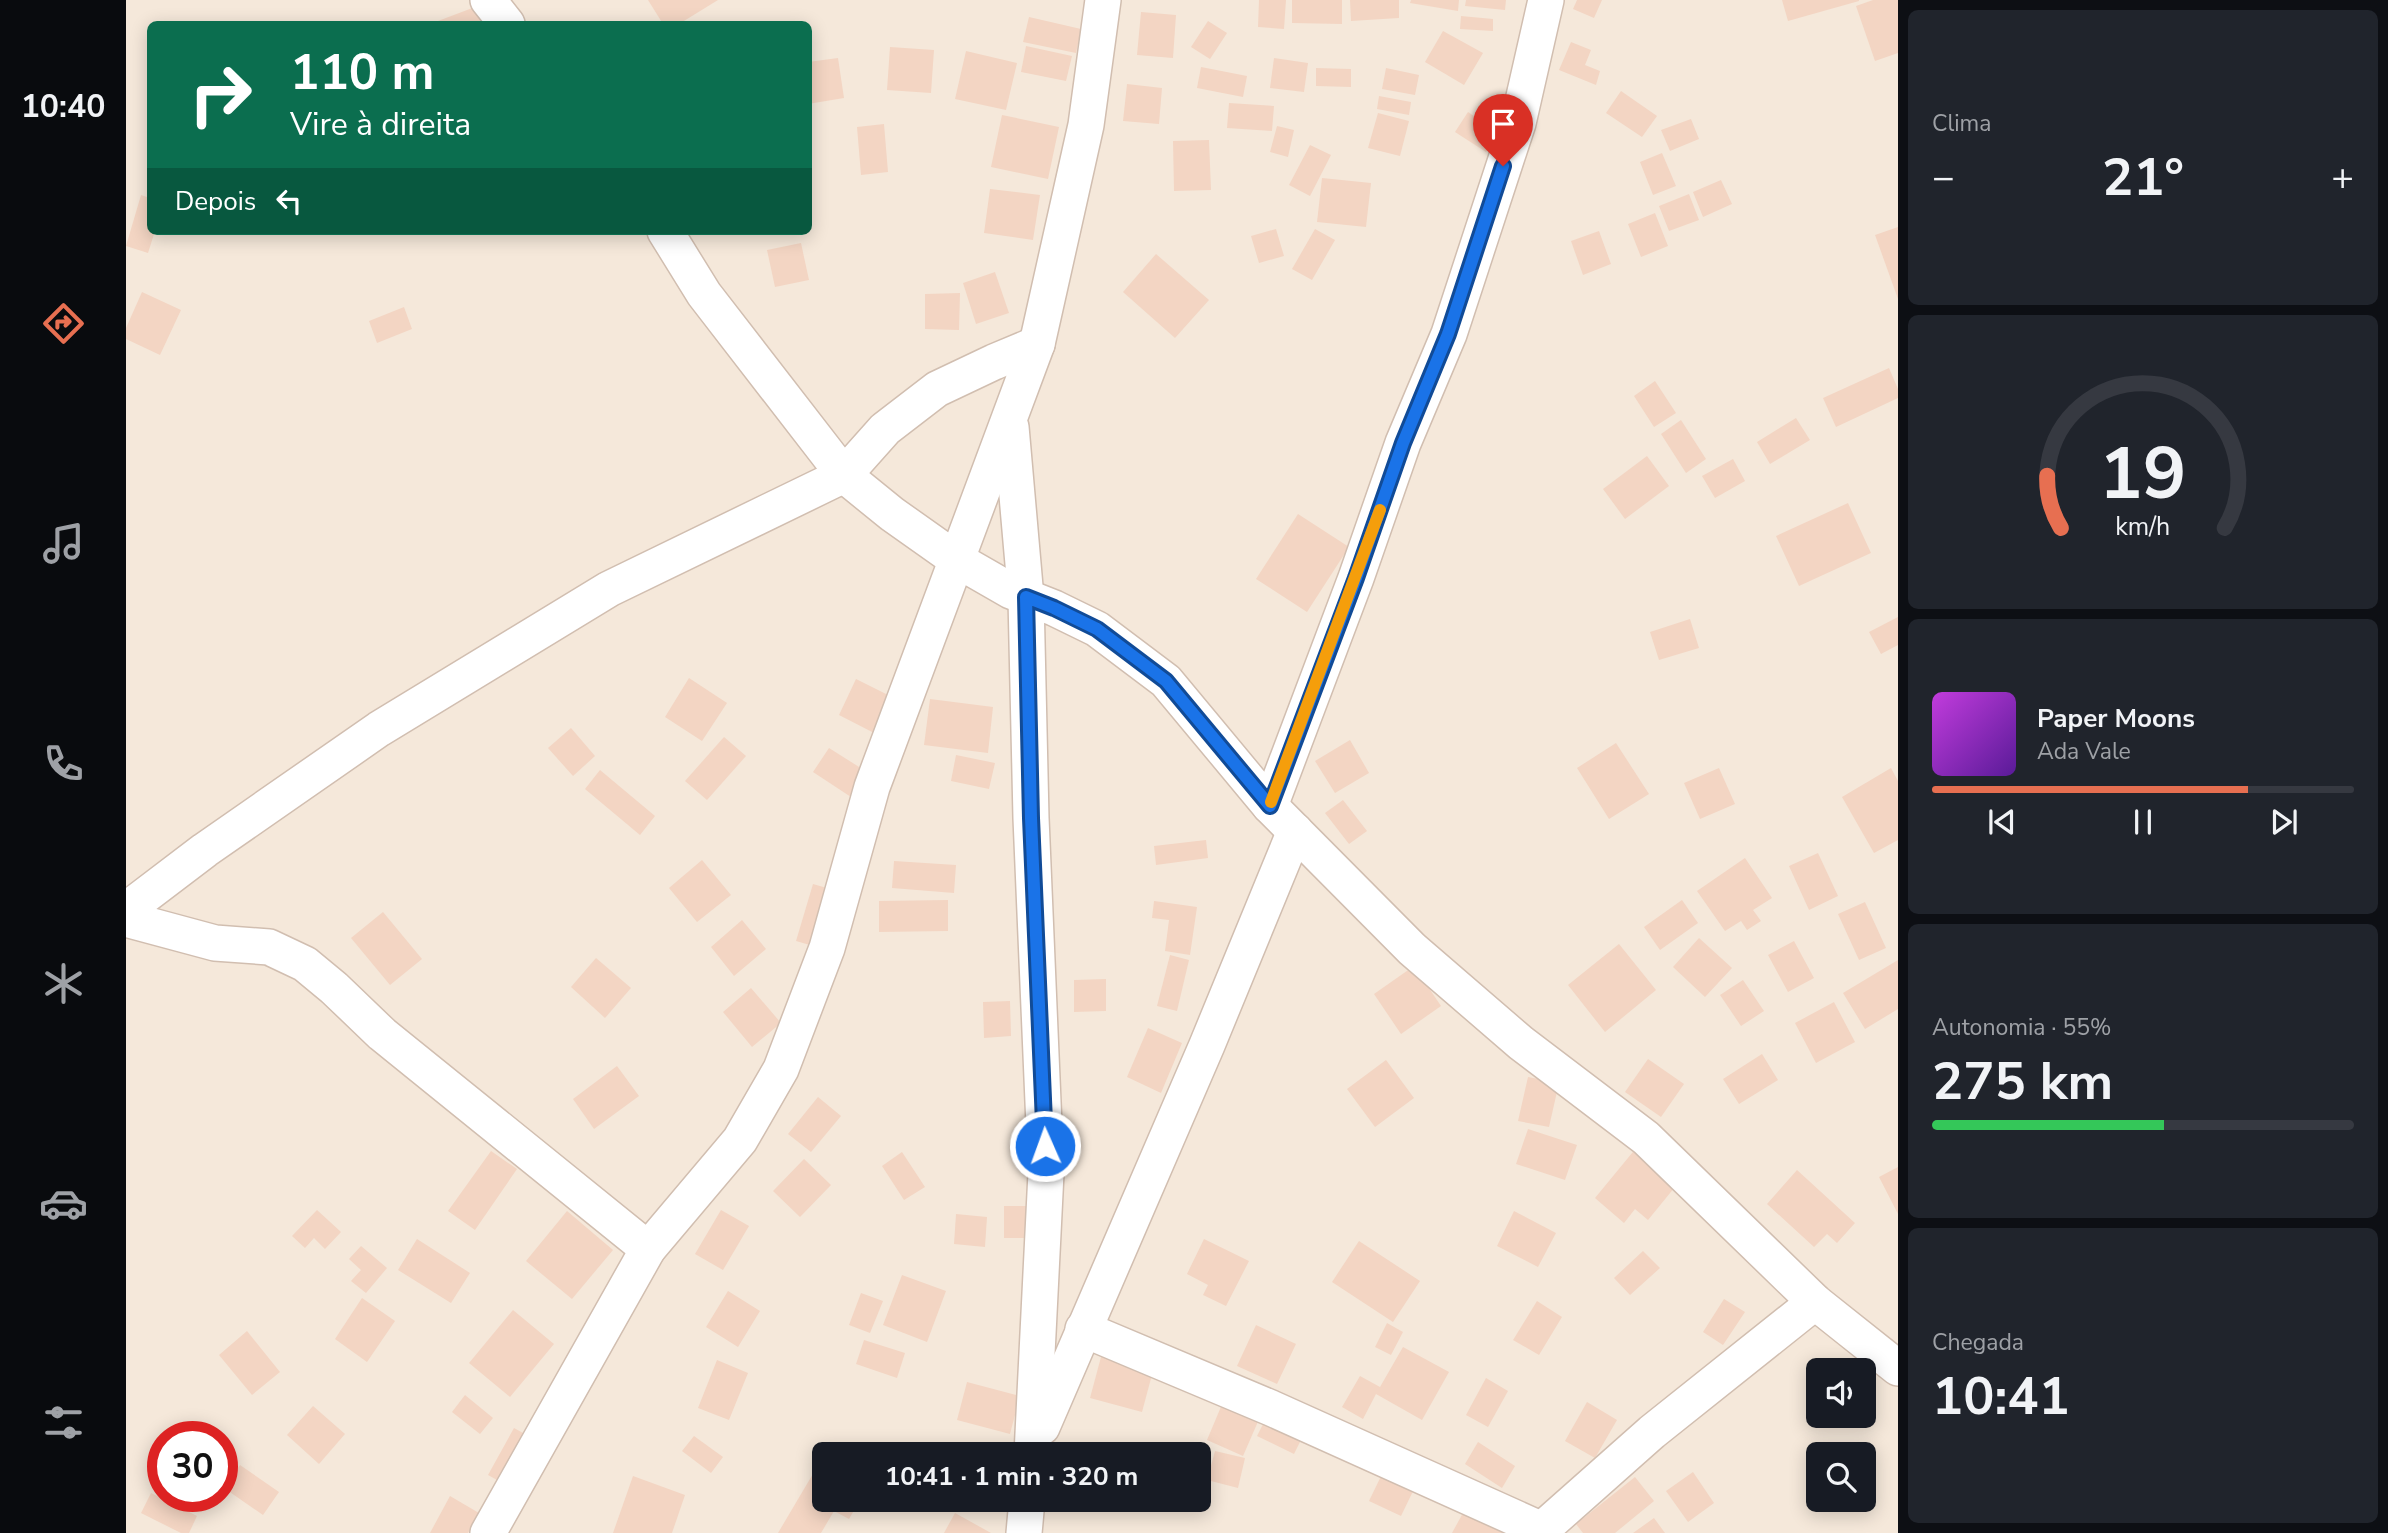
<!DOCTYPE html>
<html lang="pt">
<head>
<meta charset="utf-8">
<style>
  :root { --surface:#171b24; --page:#20242c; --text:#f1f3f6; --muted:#9ea1a6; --line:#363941; --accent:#e76f51 }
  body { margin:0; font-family:"Nunito Sans",sans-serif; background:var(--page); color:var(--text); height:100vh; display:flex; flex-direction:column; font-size:26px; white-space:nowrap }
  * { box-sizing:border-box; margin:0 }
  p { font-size:23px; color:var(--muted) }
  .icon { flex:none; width:38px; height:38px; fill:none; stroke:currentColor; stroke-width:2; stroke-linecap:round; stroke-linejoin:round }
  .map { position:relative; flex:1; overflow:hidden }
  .side { display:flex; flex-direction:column; gap:10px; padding:10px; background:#0d0f14; width:490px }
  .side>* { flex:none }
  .guide { position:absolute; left:21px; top:21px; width:665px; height:214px; border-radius:10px; box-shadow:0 4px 18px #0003; background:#0b6e4f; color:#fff; overflow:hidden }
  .tools { position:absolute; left:1680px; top:1358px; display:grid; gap:14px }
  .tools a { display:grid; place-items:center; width:70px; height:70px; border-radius:10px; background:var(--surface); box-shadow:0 4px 18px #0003; font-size:35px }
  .speed { position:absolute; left:21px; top:1421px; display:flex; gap:14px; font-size:35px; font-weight:700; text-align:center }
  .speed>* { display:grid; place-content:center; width:91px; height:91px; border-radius:50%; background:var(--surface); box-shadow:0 4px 18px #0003; line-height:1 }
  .speed .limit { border:10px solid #d22; background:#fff; color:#111 }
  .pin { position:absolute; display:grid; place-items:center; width:60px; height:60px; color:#fff; margin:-72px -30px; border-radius:50% 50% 50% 0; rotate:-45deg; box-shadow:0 0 7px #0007 }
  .pin .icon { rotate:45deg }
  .me { position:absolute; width:77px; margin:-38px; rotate:358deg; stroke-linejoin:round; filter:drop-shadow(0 0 5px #0008) }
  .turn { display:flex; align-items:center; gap:24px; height:147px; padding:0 28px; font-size:32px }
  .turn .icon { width:91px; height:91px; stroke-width:2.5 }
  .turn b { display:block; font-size:49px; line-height:60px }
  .then { display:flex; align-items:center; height:66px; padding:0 28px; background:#0003; gap:14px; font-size:26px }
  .big { font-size:52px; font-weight:700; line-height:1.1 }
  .side .tile { flex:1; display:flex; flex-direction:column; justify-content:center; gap:10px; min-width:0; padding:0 24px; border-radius:10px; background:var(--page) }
  .side .dial { align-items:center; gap:0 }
  .dial svg { height:182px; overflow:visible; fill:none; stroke:var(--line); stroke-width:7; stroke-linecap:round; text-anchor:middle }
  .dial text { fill:var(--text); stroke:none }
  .song { display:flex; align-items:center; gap:21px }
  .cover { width:84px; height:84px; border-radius:10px; background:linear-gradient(135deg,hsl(290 70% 55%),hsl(270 70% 35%)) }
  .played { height:7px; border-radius:4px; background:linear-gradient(90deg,var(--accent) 75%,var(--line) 75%) }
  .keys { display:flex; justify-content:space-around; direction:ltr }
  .heat { display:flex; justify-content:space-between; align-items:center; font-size:38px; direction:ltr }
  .charge { height:10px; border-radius:5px; background:linear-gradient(90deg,#34c759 55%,var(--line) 0) }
  .trip { position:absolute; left:686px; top:1442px; width:399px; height:70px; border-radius:10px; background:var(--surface); box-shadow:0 4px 18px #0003; font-weight:700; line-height:70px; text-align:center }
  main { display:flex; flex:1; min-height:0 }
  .tab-bar { display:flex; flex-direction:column; width:126px; justify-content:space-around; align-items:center; background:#090b0e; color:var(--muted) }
  .tab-bar .icon { width:49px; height:49px }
  .tab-bar .selected { color:var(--accent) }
  .tab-bar b { font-size:32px; color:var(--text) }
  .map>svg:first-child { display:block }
  .residential { fill:#f5e8da; fill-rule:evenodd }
  .building { fill:#f3d5c3 }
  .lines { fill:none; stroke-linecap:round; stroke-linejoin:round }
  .minor-casing { stroke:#d1beb0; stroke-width:38 }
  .minor { stroke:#fff; stroke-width:35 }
  .route-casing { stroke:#114b97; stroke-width:18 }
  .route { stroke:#1a73e8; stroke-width:12 }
  .slow { stroke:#f59e0b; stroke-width:12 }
</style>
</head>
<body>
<main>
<nav class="tab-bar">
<b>10:40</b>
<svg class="icon selected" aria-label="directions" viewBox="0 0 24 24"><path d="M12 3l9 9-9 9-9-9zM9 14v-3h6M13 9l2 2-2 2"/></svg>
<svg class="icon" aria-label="music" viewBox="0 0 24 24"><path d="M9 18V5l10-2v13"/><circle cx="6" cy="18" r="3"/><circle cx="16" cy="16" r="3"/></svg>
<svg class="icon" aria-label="phone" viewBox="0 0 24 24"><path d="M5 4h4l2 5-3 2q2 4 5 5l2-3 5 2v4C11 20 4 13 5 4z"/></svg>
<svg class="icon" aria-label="climate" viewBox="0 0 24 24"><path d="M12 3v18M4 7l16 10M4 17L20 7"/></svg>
<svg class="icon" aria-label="car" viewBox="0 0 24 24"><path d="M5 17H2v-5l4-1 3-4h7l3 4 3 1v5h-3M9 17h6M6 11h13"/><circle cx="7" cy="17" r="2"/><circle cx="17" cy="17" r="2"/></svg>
<svg class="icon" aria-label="filters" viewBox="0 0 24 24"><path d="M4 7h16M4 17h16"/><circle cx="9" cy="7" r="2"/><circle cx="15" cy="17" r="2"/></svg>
</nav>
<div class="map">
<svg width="1772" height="1533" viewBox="0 0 1772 1533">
  <rect width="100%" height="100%" fill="#fdf6ec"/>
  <!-- residential -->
  <path class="residential" d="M0 0H1772V1533H0ZM24 24H682V231H24ZM1692 1370H1738V1416H1692ZM37 1437H96V1496H37ZM698 1454H1073V1500H698ZM1692 1454H1738V1500H1692Z"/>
  <!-- building -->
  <g class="building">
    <polygon points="522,0 592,0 553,24 537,24"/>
    <polygon points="1133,0 1160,0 1158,29 1132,27"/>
    <polygon points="1166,0 1216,0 1216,24 1166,23"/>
    <polygon points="1224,0 1273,0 1273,18 1225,21"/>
    <polygon points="1285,0 1333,0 1332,11 1284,3"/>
    <polygon points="1340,0 1380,0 1379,10 1339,6"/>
    <polygon points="1451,0 1476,0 1468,18 1447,9"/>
    <polygon points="1656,0 1733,0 1733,1 1662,21"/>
    <polygon points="1747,0 1772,0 1772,53 1749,61 1730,6"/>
    <polygon points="349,7 356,24 304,24"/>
    <polygon points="1015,12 1050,15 1047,58 1011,55"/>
    <polygon points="1335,16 1367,19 1367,31 1334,29"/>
    <polygon points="903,17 955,29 950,53 897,42"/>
    <polygon points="1082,21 1101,33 1084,59 1065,47"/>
    <polygon points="1317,31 1357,53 1338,85 1299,62"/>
    <polygon points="1445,42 1465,50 1459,65 1474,71 1470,85 1433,70"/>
    <polygon points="900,46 946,56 940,81 895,72"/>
    <polygon points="764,47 808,50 805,93 761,90"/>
    <polygon points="840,51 891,63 880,110 829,99"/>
    <polygon points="712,58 718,98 682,104 682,62"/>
    <polygon points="1148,58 1182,63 1178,92 1144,88"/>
    <polygon points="1075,67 1121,76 1117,97 1071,88"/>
    <polygon points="1190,68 1225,69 1225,87 1190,86"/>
    <polygon points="1260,68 1293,75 1289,95 1256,89"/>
    <polygon points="1001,84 1036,88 1033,124 997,121"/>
    <polygon points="1495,91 1531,116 1516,137 1480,113"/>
    <polygon points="1253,96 1285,102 1283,115 1251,109"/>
    <polygon points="1103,103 1148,106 1146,131 1101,128"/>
    <polygon points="1342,112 1373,133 1360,152 1329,132"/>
    <polygon points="1252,113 1283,121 1274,156 1242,148"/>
    <polygon points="876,115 933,127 922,179 865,167"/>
    <polygon points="1565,119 1573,139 1544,151 1535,130"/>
    <polygon points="758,124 762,172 735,175 731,127"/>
    <polygon points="1151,126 1168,130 1162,157 1144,152"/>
    <polygon points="1083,140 1085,190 1048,191 1047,141"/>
    <polygon points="1184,145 1205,155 1184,196 1163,185"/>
    <polygon points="1536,153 1550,186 1527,195 1514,162"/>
    <polygon points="1196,178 1245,183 1240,227 1191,222"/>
    <polygon points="1595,180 1606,204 1577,217 1567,192"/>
    <polygon points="864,189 914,195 907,240 858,233"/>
    <polygon points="1563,194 1573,220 1543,231 1533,206"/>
    <polygon points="15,195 24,198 24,231 29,231 22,253 0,246"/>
    <polygon points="1529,213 1542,246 1515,257 1502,224"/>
    <polygon points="1772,227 1772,299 1749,235"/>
    <polygon points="1150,229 1158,256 1133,263 1125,236"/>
    <polygon points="1189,229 1209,240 1186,280 1166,269"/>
    <polygon points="1473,231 1485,264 1457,275 1445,241"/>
    <polygon points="675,243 683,280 649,287 641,250"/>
    <polygon points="1030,254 1083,300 1049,338 997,292"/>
    <polygon points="869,272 883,313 850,324 837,283"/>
    <polygon points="16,292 55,310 34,355 0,339 0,328"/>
    <polygon points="834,293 833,330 799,329 799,294"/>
    <polygon points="278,307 286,329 251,343 243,321"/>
    <polygon points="1763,368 1772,389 1772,398 1710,427 1697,398"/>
    <polygon points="1529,381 1550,413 1528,427 1508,396"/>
    <polygon points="1670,418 1684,440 1644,464 1631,442"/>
    <polygon points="1555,420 1580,459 1560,473 1535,434"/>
    <polygon points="1521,456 1543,486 1499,519 1477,489"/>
    <polygon points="1607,459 1619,481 1589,498 1576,476"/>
    <polygon points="1722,503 1745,553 1673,586 1650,536"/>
    <polygon points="1172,514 1223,547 1181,612 1130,579"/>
    <polygon points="1772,617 1772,645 1755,654 1743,632"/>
    <polygon points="1564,619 1573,648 1533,660 1524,632"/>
    <polygon points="563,678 601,703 576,741 539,717"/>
    <polygon points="730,679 768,698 750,734 713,715"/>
    <polygon points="804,699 867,707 862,753 798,745"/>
    <polygon points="445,728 469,756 447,776 422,748"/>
    <polygon points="598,737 620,756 581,800 559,781"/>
    <polygon points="1224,740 1243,773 1209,793 1189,761"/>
    <polygon points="1490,743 1523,794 1483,819 1451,768"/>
    <polygon points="703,748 741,772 725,797 687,772"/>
    <polygon points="830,755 869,763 863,789 825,781"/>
    <polygon points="1593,768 1609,804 1574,819 1558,783"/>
    <polygon points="1765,768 1772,781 1772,840 1748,853 1716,797"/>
    <polygon points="474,770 529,816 514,835 459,789"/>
    <polygon points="1217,800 1241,831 1223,844 1199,813"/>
    <polygon points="1080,840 1082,858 1030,865 1028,846"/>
    <polygon points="1692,853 1712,896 1683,910 1663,866"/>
    <polygon points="1619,858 1646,898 1627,910 1635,921 1621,930 1615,921 1599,931 1571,891"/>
    <polygon points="576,860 605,895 571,922 543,888"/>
    <polygon points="768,861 830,865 828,893 766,888"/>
    <polygon points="687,884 711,891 694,948 670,941"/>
    <polygon points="822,900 822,931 753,932 753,901"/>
    <polygon points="1556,900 1572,923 1534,950 1518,927"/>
    <polygon points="1028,901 1071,907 1064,955 1039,951 1043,920 1026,918"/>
    <polygon points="1739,902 1760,948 1733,960 1712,914"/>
    <polygon points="257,912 296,959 264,985 225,938"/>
    <polygon points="616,920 640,949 608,976 585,947"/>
    <polygon points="1573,938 1606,968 1579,997 1547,967"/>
    <polygon points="1668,941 1688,978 1662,992 1642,955"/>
    <polygon points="1493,944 1530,990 1479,1032 1442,985"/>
    <polygon points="1044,955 1063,960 1051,1011 1031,1006"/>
    <polygon points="470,958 505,988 479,1018 445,987"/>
    <polygon points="1772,960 1772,1009 1739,1029 1717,993"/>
    <polygon points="1288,966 1315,1006 1275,1034 1248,994"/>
    <polygon points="980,979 980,1011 948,1012 948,980"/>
    <polygon points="1617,980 1638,1011 1615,1026 1594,995"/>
    <polygon points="625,988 655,1023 626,1047 597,1012"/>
    <polygon points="884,1001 885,1036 858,1038 857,1002"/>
    <polygon points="1708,1002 1729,1042 1690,1063 1669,1023"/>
    <polygon points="1022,1028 1056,1043 1035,1093 1001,1077"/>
    <polygon points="1636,1054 1652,1080 1613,1104 1597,1079"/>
    <polygon points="1522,1059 1558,1084 1535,1117 1499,1092"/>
    <polygon points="1260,1060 1288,1098 1249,1127 1221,1089"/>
    <polygon points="491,1066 513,1096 468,1129 447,1099"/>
    <polygon points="1402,1077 1433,1083 1423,1127 1392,1121"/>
    <polygon points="692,1097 715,1116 685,1152 662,1134"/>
    <polygon points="1402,1129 1451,1145 1439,1180 1390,1164"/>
    <polygon points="1511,1147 1553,1182 1522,1220 1509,1209 1498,1223 1469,1198"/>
    <polygon points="365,1151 391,1169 349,1230 322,1211"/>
    <polygon points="776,1152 799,1187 778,1200 756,1166"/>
    <polygon points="678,1159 705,1185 674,1217 647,1191"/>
    <polygon points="1772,1167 1772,1214 1753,1177"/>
    <polygon points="1671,1170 1729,1223 1711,1243 1701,1234 1688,1247 1641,1204"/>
    <rect x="878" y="1206" width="31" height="32"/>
    <polygon points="191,1210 215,1232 199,1249 188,1238 179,1248 166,1236"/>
    <polygon points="595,1210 623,1226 597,1270 569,1254"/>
    <polygon points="441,1211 487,1250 446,1299 400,1261"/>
    <polygon points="1388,1211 1430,1233 1412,1267 1371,1246"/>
    <polygon points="830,1214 861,1217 859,1247 828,1244"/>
    <polygon points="291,1239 344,1273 325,1303 272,1270"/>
    <polygon points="1078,1239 1123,1261 1100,1306 1077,1295 1082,1285 1061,1274"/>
    <polygon points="1233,1241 1294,1281 1267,1322 1206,1282"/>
    <polygon points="235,1246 261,1268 240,1293 225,1281 235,1270 223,1259"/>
    <polygon points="1517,1251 1534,1268 1504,1295 1488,1278"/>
    <polygon points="776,1275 820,1291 801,1342 757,1325"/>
    <polygon points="602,1291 634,1311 612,1347 580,1327"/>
    <polygon points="735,1293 757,1301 744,1333 723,1325"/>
    <polygon points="236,1298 269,1321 241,1362 209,1339"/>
    <polygon points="1598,1299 1619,1312 1597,1345 1577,1332"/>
    <polygon points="1411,1301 1436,1317 1413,1355 1387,1340"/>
    <polygon points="387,1310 428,1344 384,1397 343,1363"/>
    <polygon points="1261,1323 1277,1332 1265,1355 1249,1347"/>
    <polygon points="1130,1325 1170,1344 1151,1384 1111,1366"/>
    <polygon points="121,1331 154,1372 126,1395 93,1355"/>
    <polygon points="738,1340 779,1353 771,1378 730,1364"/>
    <polygon points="1277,1347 1323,1372 1296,1420 1250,1394 1237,1419 1216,1407 1234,1376 1254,1387"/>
    <polygon points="975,1357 1027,1371 1016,1412 964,1398"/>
    <polygon points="591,1360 622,1373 603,1420 572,1408"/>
    <polygon points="1360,1378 1382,1391 1362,1427 1340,1415"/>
    <polygon points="841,1382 894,1396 884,1434 831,1420"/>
    <polygon points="339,1395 367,1418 354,1434 326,1412"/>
    <polygon points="1097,1402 1134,1417 1117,1456 1081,1440"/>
    <polygon points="1461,1402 1491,1420 1469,1458 1439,1441"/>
    <polygon points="1147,1404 1184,1422 1168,1454 1131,1436"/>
    <polygon points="187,1406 219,1434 193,1464 161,1435"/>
    <polygon points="388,1428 408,1439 382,1486 362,1475"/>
    <polygon points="568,1436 597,1457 585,1473 556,1451"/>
    <polygon points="1352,1442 1389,1466 1376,1488 1339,1464"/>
    <polygon points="1089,1451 1119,1458 1112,1488 1081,1480"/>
    <polygon points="694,1462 698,1464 698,1500 734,1500 723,1519 708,1511 695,1533 652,1533"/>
    <polygon points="114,1465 153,1492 137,1515 98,1488"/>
    <polygon points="1258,1470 1290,1485 1275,1516 1243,1501"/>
    <polygon points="1567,1472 1588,1503 1562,1522 1540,1491"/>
    <polygon points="507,1476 559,1495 546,1533 487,1533"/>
    <polygon points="1509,1477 1528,1501 1489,1533 1457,1533 1450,1524"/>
    <polygon points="25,1493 71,1516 63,1533 55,1533 15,1513"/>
    <polygon points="324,1496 353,1513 342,1533 304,1533"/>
    <polygon points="1343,1502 1385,1533 1326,1533"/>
    <polygon points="829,1513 865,1533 818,1533"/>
    <polygon points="1528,1518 1539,1533 1507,1533"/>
  </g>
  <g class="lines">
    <!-- minor casing -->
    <g class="minor-casing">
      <g id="minor">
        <polyline points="362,0 381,24"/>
        <polyline points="539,231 578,294 718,475 766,514 831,560 885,591 928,608 971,629 1040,681 1144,806 1286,949 1395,1043 1520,1138 1689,1302 1772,1368"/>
        <polyline points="885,427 900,598 905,818 920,1173 906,1454"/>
        <polyline points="1144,806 1230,578 1277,443 1323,334 1392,123 1420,0"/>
        <polyline points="0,910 79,850 253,729 483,589 718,475 759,429 811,389 868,362 911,344"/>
        <polyline points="0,919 89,943 143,947 179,964 208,988 256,1034 522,1249"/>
        <polyline points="957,1329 1145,1408 1416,1530"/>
        <polyline points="916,1427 1081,1045 1169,831"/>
        <polyline points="362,1533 522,1249 614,1140 655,1069 701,948 746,787 911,344 960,125 977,0"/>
        <polyline points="898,1533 901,1500"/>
        <polyline points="1412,1533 1526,1432 1689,1302"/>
      </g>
    </g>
    <!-- minor -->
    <use href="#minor" class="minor"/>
  </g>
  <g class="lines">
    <!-- route casing -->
    <g class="route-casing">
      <polyline id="route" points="919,1146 905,818 900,597 928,608 971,629 1040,681 1144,806 1230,578 1277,443 1322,334 1377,166"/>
    </g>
    <!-- route -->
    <use href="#route" class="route"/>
    <!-- slow -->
    <polyline class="slow" points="1145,802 1254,510"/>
  </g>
</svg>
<div class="tools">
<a><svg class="icon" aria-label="sound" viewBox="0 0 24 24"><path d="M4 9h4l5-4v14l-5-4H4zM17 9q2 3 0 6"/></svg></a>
<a><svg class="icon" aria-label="search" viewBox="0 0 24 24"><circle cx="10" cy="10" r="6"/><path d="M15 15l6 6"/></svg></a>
</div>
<div class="speed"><div class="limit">30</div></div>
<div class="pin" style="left:1377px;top:166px;background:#d93025"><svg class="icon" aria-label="arrive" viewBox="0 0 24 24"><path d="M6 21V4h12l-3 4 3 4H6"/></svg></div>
<svg class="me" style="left:919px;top:1146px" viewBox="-20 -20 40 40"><circle r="17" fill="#1a73e8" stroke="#fff" stroke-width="3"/><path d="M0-11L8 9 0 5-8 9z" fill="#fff"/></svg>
<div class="trip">10:41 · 1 min · 320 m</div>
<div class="guide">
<div class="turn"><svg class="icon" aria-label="right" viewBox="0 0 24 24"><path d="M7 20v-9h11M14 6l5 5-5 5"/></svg><div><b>110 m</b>Vire à direita</div></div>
<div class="then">Depois<svg class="icon" aria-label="left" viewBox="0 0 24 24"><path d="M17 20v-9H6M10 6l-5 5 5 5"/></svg></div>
</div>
</div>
<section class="side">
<div class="tile"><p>Clima</p>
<div class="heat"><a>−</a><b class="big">21°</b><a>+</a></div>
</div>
<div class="tile dial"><svg viewBox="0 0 100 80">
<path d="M14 69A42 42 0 1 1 86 69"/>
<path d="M14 69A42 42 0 0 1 8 46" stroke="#e76f51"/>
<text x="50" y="56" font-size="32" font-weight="700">19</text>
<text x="50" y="72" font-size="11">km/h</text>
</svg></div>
<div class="tile">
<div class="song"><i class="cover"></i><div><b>Paper Moons</b><p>Ada Vale</p></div></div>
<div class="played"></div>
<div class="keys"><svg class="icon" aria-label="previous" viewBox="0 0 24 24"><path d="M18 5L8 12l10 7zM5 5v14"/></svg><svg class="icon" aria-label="pause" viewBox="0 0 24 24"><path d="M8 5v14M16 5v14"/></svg><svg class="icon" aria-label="next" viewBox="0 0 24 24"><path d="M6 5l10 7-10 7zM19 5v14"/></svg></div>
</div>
<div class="tile"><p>Autonomia · 55%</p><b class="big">275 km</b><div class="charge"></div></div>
<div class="tile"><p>Chegada</p><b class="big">10:41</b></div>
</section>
</main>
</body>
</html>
